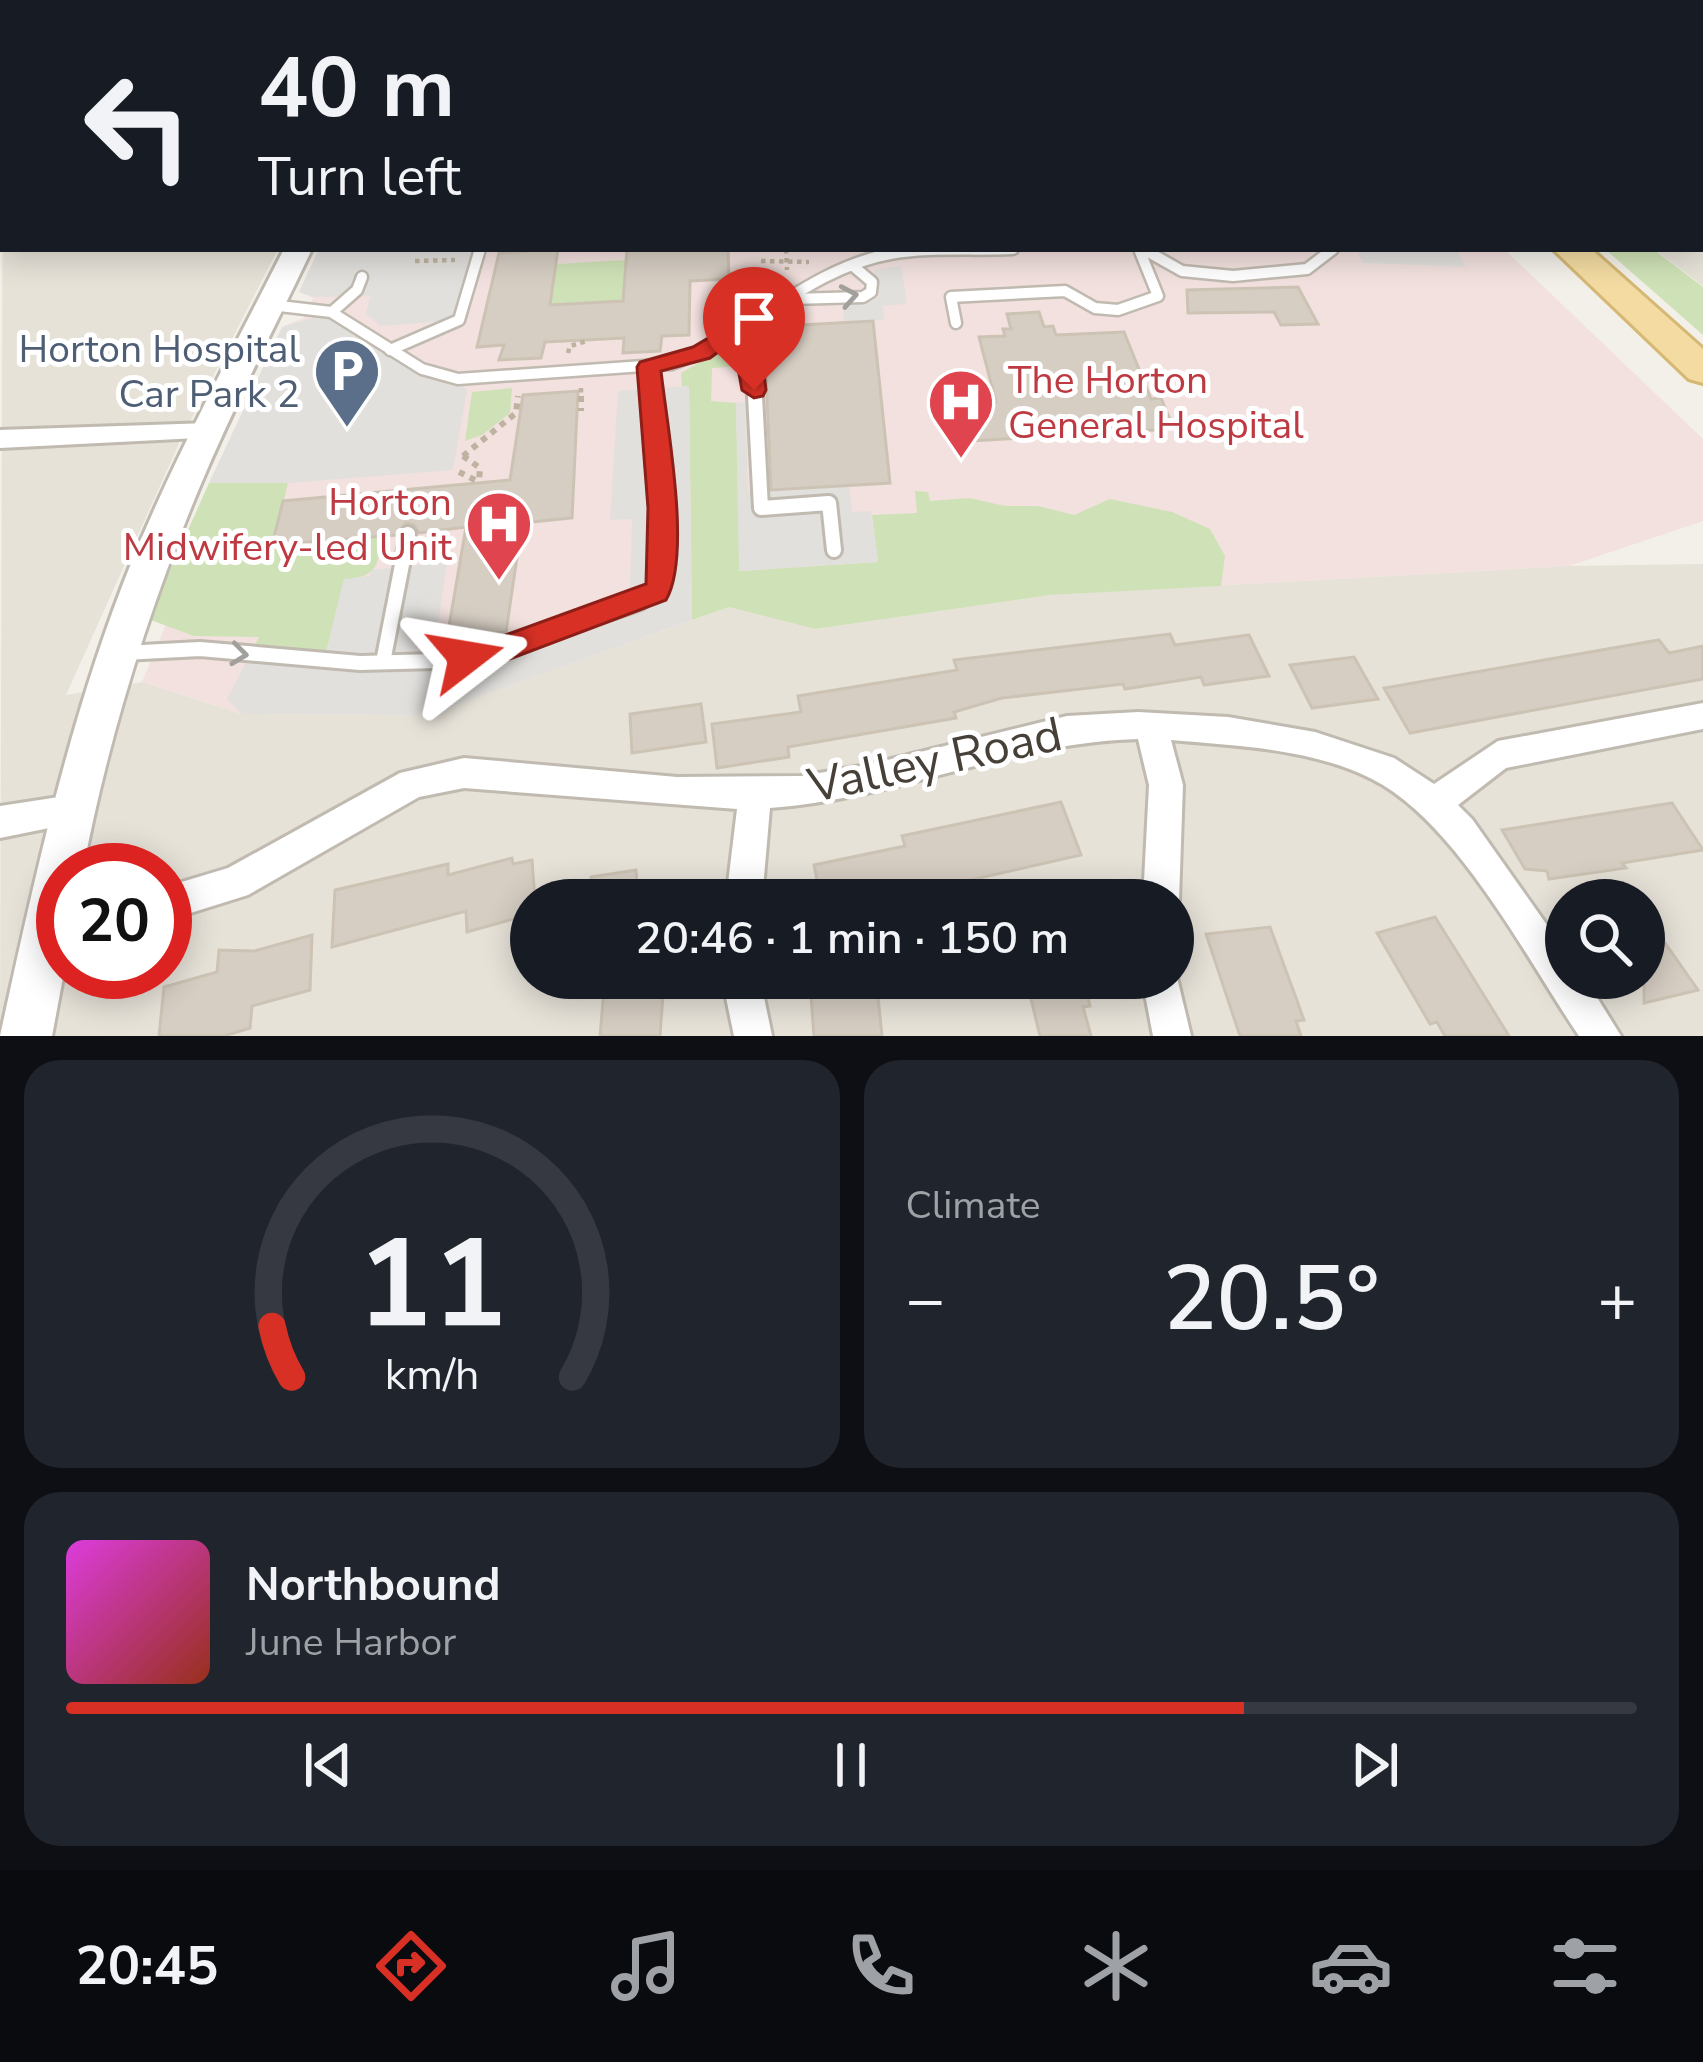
<!DOCTYPE html>
<html lang="en">
<head>
<meta charset="utf-8">
<style>
  :root { --surface:#171b24; --page:#20242c; --text:#f1f3f6; --muted:#9ea1a6; --line:#363941; --accent:#d93025 }
  body { margin:0; font-family:"Nunito Sans",sans-serif; background:var(--page); color:var(--text); height:100vh; display:flex; flex-direction:column; font-size:45px; white-space:nowrap }
  * { box-sizing:border-box; margin:0 }
  p { font-size:39px; color:var(--muted) }
  .icon { flex:none; width:66px; height:66px; fill:none; stroke:currentColor; stroke-width:2; stroke-linecap:round; stroke-linejoin:round }
  .map { position:relative; height:1036px; overflow:hidden }
  .details { display:flex; flex-direction:column; gap:24px; padding:24px; background:#0d0f14; flex:1 }
  .details>* { flex:none }
  .banner { position:absolute; left:0px; top:0px; width:1704px; height:252px; box-shadow:0 6px 30px #0003; background:#171b24; color:var(--text); overflow:hidden }
  .buttons { position:absolute; left:1545px; top:879px; display:grid; gap:24px }
  .buttons a { display:grid; place-items:center; width:120px; height:120px; border-radius:50%; background:var(--surface); box-shadow:0 6px 30px #0003; font-size:60px }
  .speed { position:absolute; left:36px; top:843px; display:flex; gap:24px; font-size:60px; font-weight:700; text-align:center }
  .speed>* { display:grid; place-content:center; width:156px; height:156px; border-radius:50%; background:var(--surface); box-shadow:0 6px 30px #0003; line-height:1 }
  .speed .limit { border:18px solid #d22; background:#fff; color:#111 }
  .pin { position:absolute; display:grid; place-items:center; width:102px; height:102px; color:#fff; margin:-123px -51px; border-radius:50% 50% 50% 0; rotate:-45deg; box-shadow:0 0 12px #0007 }
  .pin .icon { rotate:45deg }
  .me { position:absolute; width:132px; margin:-66px; rotate:76deg; stroke-linejoin:round; filter:drop-shadow(0 0 9px #0008) }
  .turn { display:flex; align-items:center; gap:42px; height:252px; padding:0 60px; font-size:54px }
  .turn .icon { width:156px; height:156px; stroke-width:2.5 }
  .turn b { display:block; font-size:84px; line-height:102px }
  .big { font-size:90px; font-weight:600; line-height:1.1 }
  .details .card { flex:1; display:flex; flex-direction:column; justify-content:center; gap:18px; min-width:0; padding:0 42px; border-radius:36px; background:var(--page) }
  .details .dial { align-items:center; gap:0 }
  .dial svg { height:312px; overflow:visible; fill:none; stroke:var(--line); stroke-width:7; stroke-linecap:round; text-anchor:middle }
  .dial text { fill:var(--text); stroke:none }
  .song { display:flex; align-items:center; gap:36px }
  .cover { width:144px; height:144px; border-radius:18px; background:linear-gradient(135deg,hsl(300 70% 55%),hsl(10 70% 35%)) }
  .played { height:12px; border-radius:6px; background:linear-gradient(90deg,var(--accent) 75%,var(--line) 75%) }
  .keys { display:flex; justify-content:space-around; direction:ltr }
  .heat { display:flex; justify-content:space-between; align-items:center; font-size:66px; direction:ltr }
  .details .tiles { flex:1; display:grid; gap:24px; grid-template-columns:1fr 1fr }
  .card:last-child { grid-column:span 2 }
  .trip { position:absolute; left:510px; top:879px; width:684px; height:120px; border-radius:60px; background:var(--surface); box-shadow:0 6px 30px #0003; font-weight:600; line-height:120px; text-align:center }
  .tabs { display:flex; height:192px; justify-content:space-around; align-items:center; background:#090b0e; color:var(--muted) }
  .tabs .icon { width:84px; height:84px }
  .tabs .active { color:var(--accent) }
  .tabs b { font-size:54px; color:var(--text) }
  .map>svg:first-child { display:block }
  .residential { fill:#e6e2d8; fill-rule:evenodd }
  .medical { fill:#f2e1de }
  .green { fill:#cfe2b7 }
  .parking { fill:#e2e0dd }
  .building { fill:#d6cec3; stroke:#cdc3b4; stroke-width:3 }
  .lines { fill:none; stroke-linecap:round; stroke-linejoin:round }
  .service-far2-casing { stroke:#c0bab0; stroke-width:14 }
  .service-far1-casing { stroke:#c0bab0; stroke-width:15 }
  .service-casing { stroke:#c0bab0; stroke-width:20 }
  .minor-casing { stroke:#c0bab0; stroke-width:6 }
  .tertiary-casing { stroke:#c0bab0; stroke-width:6 }
  .primary-casing { stroke:#d6b874; stroke-width:6 }
  .path-far1 { stroke:#bdb3a0; stroke-width:4.5; stroke-dasharray:4.5 4.5; stroke-linecap:butt }
  .path { stroke:#bdb3a0; stroke-width:6; stroke-dasharray:6 6; stroke-linecap:butt }
  .service-far2 { stroke:#fff; stroke-width:9 }
  .service-far1 { stroke:#fff; stroke-width:10 }
  .service { stroke:#fff; stroke-width:14 }
  .minor { fill:#fff; fill-rule:evenodd }
  .tertiary { fill:#fff; fill-rule:evenodd }
  .primary { fill:#f3dba2; fill-rule:evenodd }
  .oneway { stroke:#a2a09c }
  .route { fill:#d93025; stroke:#8d1f18; stroke-width:3 }
  .labels { text-anchor:middle; dominant-baseline:central; stroke-width:10; stroke-linejoin:round; paint-order:stroke }
  .service-label { font-size:39px; fill:#4e5e75; stroke:#fff; text-anchor:end }
  .health-label { font-size:39px; fill:#be3a42; stroke:#fff; text-anchor:start }
  .near-street-label { font-size:48px; fill:#464038; stroke:#fff }
</style>
</head>
<body>
<div class="map">
<svg width="1703" height="1036" viewBox="0 0 1703 1036">
  <rect width="100%" height="100%" fill="#f3f0e9"/>
  <!-- residential -->
  <g class="residential">
    <polygon points="1342,0 1703,0 1703,286 1654,249 1701,249 1701,3"/>
    <path d="M3 69V249H278L182 437 66 695 142 682 242 714 429 715 729 607 815 629 1050 595 1569 566 1703 564V1036H0ZM63 870H165V972H63ZM531 900H1173V978H531ZM1566 900H1644V978H1566Z"/>
  </g>
  <!-- medical -->
  <g class="medical">
    <polygon points="429,0 869,0 869,3 428,3"/>
    <polygon points="319,249 1504,249 1703,439 1703,521 1569,566 1050,595 815,629 729,607 429,715 242,714 142,682 166,624 148,619 282,327 304,318 313,298 299,292"/>
  </g>
  <!-- green -->
  <g class="green">
    <polygon points="1605,249 1653,249 1703,287 1703,335"/>
    <polygon points="626,260 623,301 550,305 556,264"/>
    <polygon points="731,345 741,348 741,366 712,368 711,401 736,403 740,571 878,562 872,515 917,513 915,491 928,492 930,501 969,498 1005,506 1038,506 1074,515 1110,499 1172,512 1210,529 1225,556 1221,586 1050,595 815,629 729,607 692,620 689,387 682,386 681,373"/>
    <polygon points="512,388 510,413 482,435 465,441 472,392"/>
    <path d="M209 483H288L273 544 382 536C378 568 377 576 344 580L326 653 254 647 259 637 194 636 148 619Z"/>
  </g>
  <!-- parking -->
  <g class="parking">
    <polygon points="319,249 480,249 459,320 381,326 366,314 370,296 314,297 299,292"/>
    <polygon points="1356,249 1456,249 1466,267 1363,263"/>
    <polygon points="901,266 907,304 883,306 884,320 844,322 843,304 870,302 879,296 874,270"/>
    <polygon points="332,312 390,350 458,379 467,390 453,470 288,483 209,483 282,327"/>
    <polygon points="689,386 692,620 429,715 242,714 227,699 254,647 326,653 344,579 370,576 372,570 447,562 434,652 445,651 447,638 513,631 630,589 632,519 610,520 618,391"/>
    <polygon points="745,402 748,491 849,485 852,512 871,511 878,562 739,571 736,403"/>
  </g>
  <!-- building -->
  <g class="building">
    <polygon points="558,249 550,305 623,301 627,249 728,249 729,279 690,281 689,335 662,336 660,351 623,353 624,338 545,342 541,358 499,360 504,345 477,347 499,253"/>
    <polygon points="1298,287 1318,324 1281,325 1274,312 1188,313 1187,290"/>
    <polygon points="1039,312 1044,327 1053,326 1056,335 1124,332 1151,399 1161,398 1174,429 954,442 947,410 981,408 980,403 996,402 979,337 1005,336 1003,329 1011,329 1007,314"/>
    <polygon points="873,321 890,483 771,490 764,327"/>
    <polygon points="578,391 572,518 522,523 506,632 447,638 466,527 419,533 414,525 406,523 396,535 272,545 283,501 510,480 523,395"/>
    <polygon points="1170,634 1175,645 1249,635 1269,676 1204,685 1201,677 1125,689 1123,684 1002,698 954,712 956,718 788,747 789,757 717,768 712,724 801,712 798,696 957,670 954,660"/>
    <polygon points="1659,640 1669,653 1703,646 1703,679 1410,733 1384,688"/>
    <polygon points="1354,657 1378,699 1312,708 1290,665"/>
    <polygon points="701,704 706,742 632,753 630,714"/>
    <polygon points="1061,802 1081,855 904,895 905,900 821,900 814,865 905,846 902,836"/>
    <polygon points="1672,803 1703,850 1622,863 1626,868 1549,879 1547,871 1525,869 1502,830"/>
    <polygon points="512,858 513,864 532,860 535,900 531,900 531,914 467,932 466,911 332,947 335,890 448,864 448,875"/>
    <polygon points="636,870 638,900 592,900 591,877"/>
    <polygon points="1644,913 1698,990 1644,1003"/>
    <polygon points="1435,917 1462,960 1509,1036 1445,1036 1437,1022 1430,1024 1377,933"/>
    <polygon points="1270,927 1304,1020 1296,1021 1301,1036 1240,1036 1206,934"/>
    <polygon points="312,935 310,990 252,1006 250,1028 224,1036 159,1036 164,987 217,972 219,950 254,951"/>
    <polygon points="605,978 653,978 653,995 663,995 660,1036 600,1036"/>
    <polygon points="876,978 882,1036 814,1036 810,983"/>
    <polygon points="1026,978 1083,978 1090,1006 1083,1007 1091,1036 1040,1036"/>
  </g>
  <g class="lines">
    <!-- service-far2 casing -->
    <g class="service-far2-casing">
      <g id="service-far2">
        <polyline points="89,3 94,0"/>
        <polyline points="616,3 626,3"/>
      </g>
    </g>
    <!-- service-far1 casing -->
    <g class="service-far1-casing">
      <g id="service-far1">
        <polyline points="1143,249 1182,271 1233,276 1307,269 1333,249"/>
        <polyline points="792,299 863,297 871,292 872,282 853,266"/>
        <path d="M271 305 331 312 422 369 458 379 672 364C747 336 810 268 890 254 929 247 973 251 1013 249"/>
        <polyline points="332,312 357,290 362,277"/>
        <polyline points="956,323 951,297 1065,291 1095,308 1118,310 1158,296 1139,249"/>
        <polyline points="732,332 748,340 755,399"/>
        <polyline points="390,350 459,320 480,249"/>
        <polyline points="648,367 652,399"/>
      </g>
    </g>
    <!-- service casing -->
    <g class="service-casing">
      <g id="service">
        <polyline points="755,396 761,508 829,503 834,550"/>
        <polyline points="123,653 200,649 360,663 437,661 494,652 640,602 659,587 664,567 652,396"/>
        <polyline points="383,662 408,534"/>
      </g>
    </g>
    <!-- minor casing -->
    <g class="minor-casing">
      <g id="minor">
        <polygon points="1626,0 1644,0 1646,3 1629,3"/>
        <rect x="1701" y="6" width="2" height="10"/>
        <polygon points="1701,46 1703,47 1703,57 1701,56"/>
        <polygon points="3,171 3,184 0,185 0,172"/>
        <polygon points="209,423 221,431 218,437 0,448 0,430"/>
        <path d="M1703 703V729L1506 768 1458 805 1472 819 1566 952V978H1585L1621 1036H1579C1526 958 1456 821 1372 779 1315 750 1244 746 1182 741L1171 740 1183 785 1179 900 1173 913V900H1143L1149 785 1138 739C1012 742 896 799 770 808L762 900H726L737 809 464 788 419 797 248 895 165 921V887L228 868 400 773 464 758 677 777 801 776 867 765 1067 716 1138 712 1228 717 1315 732 1394 758 1434 784 1498 741Z"/>
        <polygon points="72,795 84,799 89,810 84,821 0,838 0,806"/>
        <polygon points="1174,965 1191,1036 1153,1036 1142,978 1173,978"/>
        <polygon points="722,978 760,978 772,1036 734,1036"/>
      </g>
    </g>
    <!-- tertiary casing -->
    <g class="tertiary-casing">
      <path id="tertiary" d="M284 249H312C274 329 232 409 198 491 148 611 107 742 83 870H63L64 972 52 1036H0C35 876 70 714 132 561 176 454 232 352 284 249Z"/>
    </g>
    <!-- primary casing -->
    <g class="primary-casing">
      <g id="primary">
        <polygon points="1310,0 1337,0 1339,3 1313,3"/>
        <polygon points="1553,249 1591,249 1703,349 1703,383 1689,379"/>
      </g>
    </g>
    <!-- path-far1 -->
    <g class="path-far1">
      <polyline points="25,3 40,0"/>
      <polyline points="786,249 787,270"/>
      <polyline points="415,261 455,260"/>
      <polyline points="761,261 809,262"/>
      <polyline points="568,353 570,346 587,341"/>
      <polyline points="581,388 581,399"/>
    </g>
    <!-- path -->
    <g class="path">
      <polyline points="581,396 581,411"/>
      <polyline points="463,456 516,413 518,396"/>
      <polyline points="463,456 480,468 479,482"/>
      <polyline points="459,472 477,481"/>
    </g>
    <!-- service-far2 -->
    <use href="#service-far2" class="service-far2"/>
    <!-- service-far1 -->
    <use href="#service-far1" class="service-far1"/>
    <!-- service -->
    <use href="#service" class="service"/>
    <!-- minor -->
    <use href="#minor" class="minor"/>
    <!-- tertiary -->
    <use href="#tertiary" class="tertiary"/>
    <!-- primary -->
    <use href="#primary" class="primary"/>
  </g>
  <!-- one-way arrows -->
  <defs><path id="oneway-chevron" d="M-2-3.5L2.5 0L-2 3.5" fill="none" stroke-width="1.6" stroke-linecap="round" stroke-linejoin="round" transform="scale(3)"/></defs>
  <g class="oneway">
    <use href="#oneway-chevron" transform="translate(849 296) rotate(-10)"/>
    <use href="#oneway-chevron" transform="translate(239 654) rotate(7)"/>
  </g>
  <!-- route -->
  <path class="route" d="M732 324 760 340 766 390 763 396 754 398 742 390 733 341 710 358 661 371C667 426 692 556 666 600L494 665 466 669 455 666 450 657 455 648 492 640 646 584 648 508 637 367 640 362 693 347Z"/>
  <!-- icons -->
  <defs>
    <g id="parking-pin" transform="scale(3.45)"><path d="M0 17L-7.5 6A9.5 9.5 0 1 1 7.5 6Z" fill="#5c6f8a" stroke="#fff"/><path d="M-3.5-5.5H1a3.5 3.5 0 0 1 0 7H-1V5.5H-3.5ZM-1-3.4V-.6H.8a1.4 1.4 0 0 0 0-2.8Z" fill="#fff"/></g>
    <g id="hospital-pin" transform="scale(3.45)"><path d="M0 17L-7.5 6A9.5 9.5 0 1 1 7.5 6Z" fill="#e0444e" stroke="#fff"/><path d="M-5-5h3v3.5h4V-5h3V5h-3V1.5h-4V5h-3Z" fill="#fff"/></g>
  </defs>
  <g fill-rule="evenodd">
    <use href="#parking-pin" x="347" y="371"/>
    <use href="#hospital-pin" x="961" y="402"/>
    <use href="#hospital-pin" x="499" y="524"/>
  </g>
  <g class="labels">
    <!-- service labels -->
    <g class="service-label">
      <text x="300" y="349">Horton Hospital<tspan x="300" dy="45">Car Park 2</tspan></text>
    </g>
    <!-- health labels -->
    <g class="health-label">
      <text x="1008" y="380">The Horton<tspan x="1008" dy="45">General Hospital</tspan></text>
      <text x="452" y="502" text-anchor="end">Horton<tspan x="452" dy="45">Midwifery-led Unit</tspan></text>
    </g>
    <!-- near-street labels -->
    <g class="near-street-label">
      <text transform="translate(935 760) rotate(-12)">Valley Road</text>
    </g>
  </g>
</svg>
<div class="buttons">
<a><svg class="icon" aria-label="search" viewBox="0 0 24 24"><circle cx="10" cy="10" r="6"/><path d="M15 15l6 6"/></svg></a>
</div>
<div class="speed"><div class="limit">20</div></div>
<div class="pin" style="left:754px;top:390px;background:#d93025"><svg class="icon" aria-label="arrive" viewBox="0 0 24 24"><path d="M6 21V4h12l-3 4 3 4H6"/></svg></div>
<svg class="me" style="left:466px;top:657px" viewBox="-20 -20 40 40"><path d="M0-17L14 15 0 8-14 15z" fill="#d93025" stroke="#fff" stroke-width="4"/></svg>
<div class="trip">20:46 · 1 min · 150 m</div>
<div class="banner">
<div class="turn"><svg class="icon" aria-label="left" viewBox="0 0 24 24"><path d="M17 20v-9H6M10 6l-5 5 5 5"/></svg><div><b>40 m</b>Turn left</div></div>
</div>
</div>
<section class="details">
<div class="tiles">
<div class="card dial"><svg viewBox="0 0 100 80">
<path d="M14 69A42 42 0 1 1 86 69"/>
<path d="M14 69A42 42 0 0 1 9 56" stroke="#d93025"/>
<text x="50" y="56" font-size="32" font-weight="700">11</text>
<text x="50" y="72" font-size="11">km/h</text>
</svg></div>
<div class="card"><p>Climate</p>
<div class="heat"><a>−</a><b class="big">20.5°</b><a>+</a></div>
</div>
<div class="card">
<div class="song"><i class="cover"></i><div><b>Northbound</b><p>June Harbor</p></div></div>
<div class="played"></div>
<div class="keys"><svg class="icon" aria-label="previous" viewBox="0 0 24 24"><path d="M18 5L8 12l10 7zM5 5v14"/></svg><svg class="icon" aria-label="pause" viewBox="0 0 24 24"><path d="M8 5v14M16 5v14"/></svg><svg class="icon" aria-label="next" viewBox="0 0 24 24"><path d="M6 5l10 7-10 7zM19 5v14"/></svg></div>
</div>
</div>
</section>
<nav class="tabs">
<b>20:45</b>
<svg class="icon active" aria-label="directions" viewBox="0 0 24 24"><path d="M12 3l9 9-9 9-9-9zM9 14v-3h6M13 9l2 2-2 2"/></svg>
<svg class="icon" aria-label="music" viewBox="0 0 24 24"><path d="M9 18V5l10-2v13"/><circle cx="6" cy="18" r="3"/><circle cx="16" cy="16" r="3"/></svg>
<svg class="icon" aria-label="phone" viewBox="0 0 24 24"><path d="M5 4h4l2 5-3 2q2 4 5 5l2-3 5 2v4C11 20 4 13 5 4z"/></svg>
<svg class="icon" aria-label="climate" viewBox="0 0 24 24"><path d="M12 3v18M4 7l16 10M4 17L20 7"/></svg>
<svg class="icon" aria-label="car" viewBox="0 0 24 24"><path d="M5 17H2v-5l4-1 3-4h7l3 4 3 1v5h-3M9 17h6M6 11h13"/><circle cx="7" cy="17" r="2"/><circle cx="17" cy="17" r="2"/></svg>
<svg class="icon" aria-label="filters" viewBox="0 0 24 24"><path d="M4 7h16M4 17h16"/><circle cx="9" cy="7" r="2"/><circle cx="15" cy="17" r="2"/></svg>
</nav>
</body>
</html>
